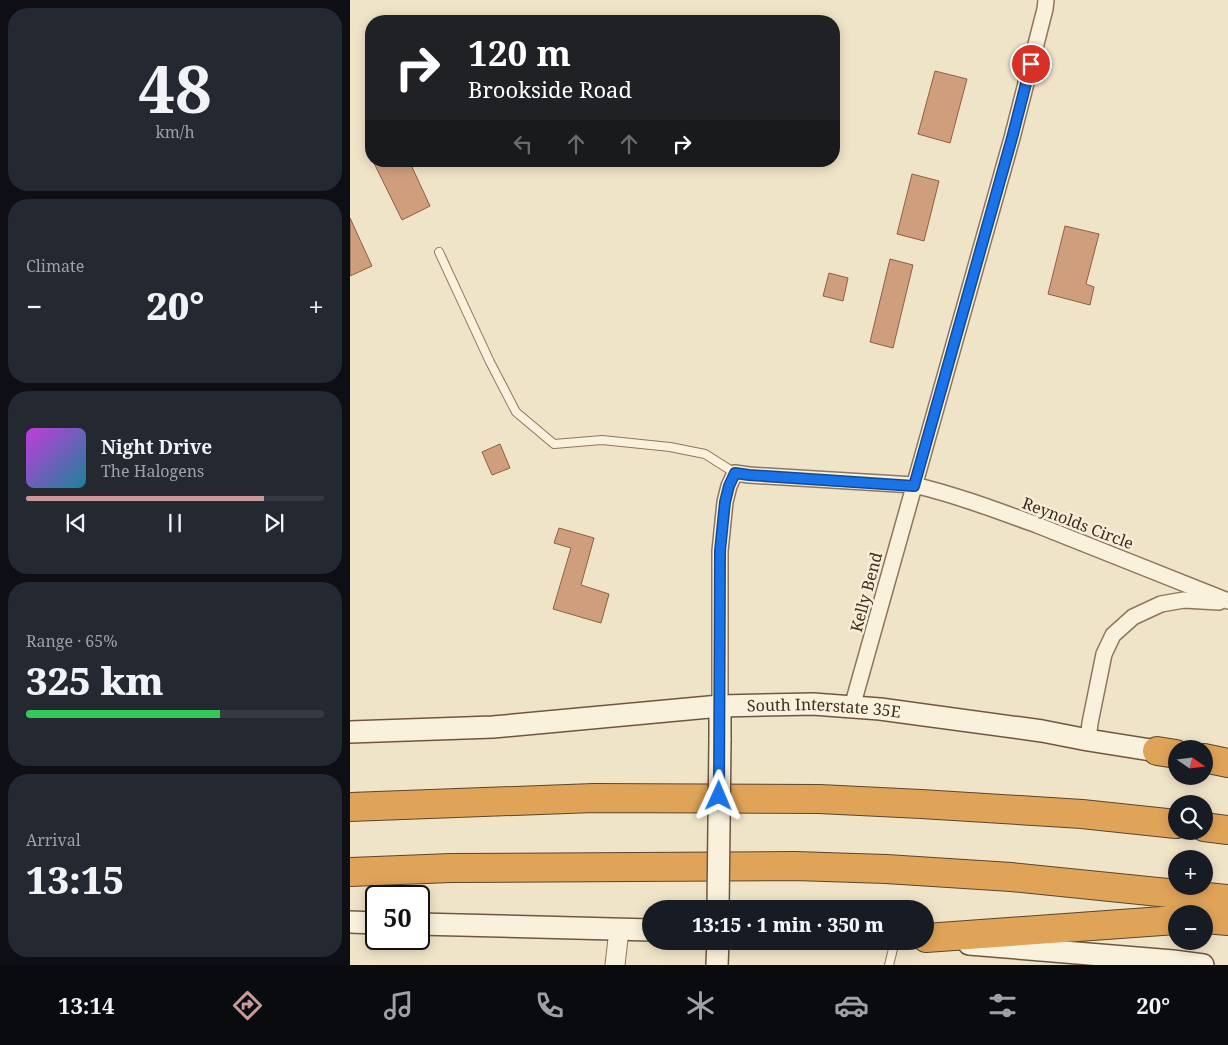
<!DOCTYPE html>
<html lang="en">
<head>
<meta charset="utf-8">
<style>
  :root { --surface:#171b24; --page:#242831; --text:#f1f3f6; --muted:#9ea1a6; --line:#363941; --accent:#cc999b }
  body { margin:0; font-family:"Noto Serif",serif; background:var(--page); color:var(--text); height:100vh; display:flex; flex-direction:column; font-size:19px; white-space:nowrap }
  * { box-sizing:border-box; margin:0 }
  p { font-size:16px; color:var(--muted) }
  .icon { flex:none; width:28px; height:28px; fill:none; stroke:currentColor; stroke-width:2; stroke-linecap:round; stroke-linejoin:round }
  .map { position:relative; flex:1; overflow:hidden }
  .panel { display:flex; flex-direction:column; gap:8px; padding:8px; background:#0d0f14; width:350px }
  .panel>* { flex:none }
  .guide { position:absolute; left:15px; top:15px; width:475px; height:152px; border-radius:20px; box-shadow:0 2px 12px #0003; background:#202124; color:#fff; overflow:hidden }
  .needle { width:32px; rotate:104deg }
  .buttons { position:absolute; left:818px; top:740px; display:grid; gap:10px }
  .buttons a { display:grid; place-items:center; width:45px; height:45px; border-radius:50%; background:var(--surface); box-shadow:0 2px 12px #0003; font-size:25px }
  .speed { position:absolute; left:15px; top:885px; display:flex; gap:10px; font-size:25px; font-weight:700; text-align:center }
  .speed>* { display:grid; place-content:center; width:65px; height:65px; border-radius:50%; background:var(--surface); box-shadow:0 2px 12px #0003; line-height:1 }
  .speed .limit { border:2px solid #111; border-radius:8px; background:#fff; color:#111 }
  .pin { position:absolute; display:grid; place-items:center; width:42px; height:42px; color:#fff; margin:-21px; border:2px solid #fff; border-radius:50%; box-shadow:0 1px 5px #0007 }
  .me { position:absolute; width:55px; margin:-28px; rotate:1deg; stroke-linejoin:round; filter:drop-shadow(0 0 4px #0008) }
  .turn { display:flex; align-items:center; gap:18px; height:105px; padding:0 20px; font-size:22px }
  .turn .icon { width:65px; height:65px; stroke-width:2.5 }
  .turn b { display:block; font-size:35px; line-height:42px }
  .lanes { display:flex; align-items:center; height:48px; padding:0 20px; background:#0003; justify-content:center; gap:25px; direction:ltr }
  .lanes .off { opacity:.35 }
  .big { font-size:38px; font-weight:800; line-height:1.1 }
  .panel .widget { flex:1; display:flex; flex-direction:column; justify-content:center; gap:8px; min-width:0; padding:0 18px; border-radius:20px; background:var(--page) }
  .panel .dial { align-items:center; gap:0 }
  .dial b { font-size:65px; line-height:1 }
  .song { display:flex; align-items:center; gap:15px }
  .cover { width:60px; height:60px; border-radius:8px; background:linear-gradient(135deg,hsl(290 70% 55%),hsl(190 70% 35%)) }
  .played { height:5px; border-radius:2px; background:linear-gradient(90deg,var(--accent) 80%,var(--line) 80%) }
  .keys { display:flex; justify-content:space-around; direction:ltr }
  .heat { display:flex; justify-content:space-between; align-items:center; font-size:28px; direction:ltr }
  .charge { height:8px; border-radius:4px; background:linear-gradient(90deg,#34c759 65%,var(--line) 0) }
  .trip { position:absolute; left:292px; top:900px; width:292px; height:50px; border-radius:25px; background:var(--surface); box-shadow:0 2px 12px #0003; font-weight:800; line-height:50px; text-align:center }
  .dock { display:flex; height:80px; justify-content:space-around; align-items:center; background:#090b0e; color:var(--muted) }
  .dock .icon { width:35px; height:35px }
  .dock .selected { color:var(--accent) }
  .dock b { font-size:22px; color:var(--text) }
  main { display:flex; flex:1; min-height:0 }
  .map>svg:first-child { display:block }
  .building { fill:#cf9f7d; stroke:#8d5f41 }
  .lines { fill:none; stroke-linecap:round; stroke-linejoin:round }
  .service-casing { stroke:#8d765c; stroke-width:10 }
  .minor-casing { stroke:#8d765c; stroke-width:18 }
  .tertiary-casing { stroke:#8d765c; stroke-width:21 }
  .secondary-casing { stroke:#6f573f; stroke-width:24 }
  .motorway-casing { stroke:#5b4430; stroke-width:30 }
  .service { stroke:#faf1dc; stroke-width:8 }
  .minor { stroke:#faf1dc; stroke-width:15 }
  .tertiary { stroke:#faf1dc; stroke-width:19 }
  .secondary { stroke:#faf1dc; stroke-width:21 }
  .motorway { stroke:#e0a458; stroke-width:28 }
  .secondary-bridge-casing { stroke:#6f573f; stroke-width:24; stroke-linecap:butt }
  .secondary-bridge { stroke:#faf1dc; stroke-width:21 }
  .route-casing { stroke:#114b97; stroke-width:12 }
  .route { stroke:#1a73e8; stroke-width:9 }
  .labels { text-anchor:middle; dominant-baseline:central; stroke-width:5; stroke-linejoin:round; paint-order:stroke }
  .street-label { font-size:16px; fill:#3d2e20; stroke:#f7eed8 }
</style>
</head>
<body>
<main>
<section class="panel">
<div class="widget dial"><b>48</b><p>km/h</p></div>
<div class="widget"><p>Climate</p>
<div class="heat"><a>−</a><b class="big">20°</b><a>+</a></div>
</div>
<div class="widget">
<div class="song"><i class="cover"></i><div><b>Night Drive</b><p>The Halogens</p></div></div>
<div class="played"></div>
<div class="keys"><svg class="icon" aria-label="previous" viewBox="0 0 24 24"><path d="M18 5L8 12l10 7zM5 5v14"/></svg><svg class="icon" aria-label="pause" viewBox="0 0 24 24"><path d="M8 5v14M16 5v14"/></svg><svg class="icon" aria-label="next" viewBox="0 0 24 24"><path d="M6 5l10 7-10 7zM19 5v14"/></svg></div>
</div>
<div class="widget"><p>Range · 65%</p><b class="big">325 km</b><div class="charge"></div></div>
<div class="widget"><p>Arrival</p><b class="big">13:15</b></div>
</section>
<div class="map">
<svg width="878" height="965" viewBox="0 0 878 965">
  <rect width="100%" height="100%" fill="#f0e4c8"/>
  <!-- building -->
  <g class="building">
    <polygon points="585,71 617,79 600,143 568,134"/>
    <polygon points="23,161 74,161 62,167 80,206 52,220"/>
    <polygon points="562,174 589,181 574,241 547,234"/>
    <polygon points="0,218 22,266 0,276"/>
    <polygon points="715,226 749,234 736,284 744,287 740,305 698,294"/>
    <polygon points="540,259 563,265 543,348 520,342"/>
    <polygon points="479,273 498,278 493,301 473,296"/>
    <polygon points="150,444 160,468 142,475 132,452"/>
    <polygon points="209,528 244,538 231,585 259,594 251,623 203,609 221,548 204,543"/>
  </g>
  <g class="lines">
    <!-- service casing -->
    <g class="service-casing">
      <g id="service">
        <polyline points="89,252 140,362 166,412 204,444 252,440 320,447 355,454 385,473"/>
        <polyline points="539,965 545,941"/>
      </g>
    </g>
    <!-- minor casing -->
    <g class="minor-casing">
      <g id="minor">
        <path d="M370 706V551L375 502 379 486 385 473 399 475 564 485C606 495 646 510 687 525 751 550 814 576 878 601"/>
        <polyline points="502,707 662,138 695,9 696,0"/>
        <polyline points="738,740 740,723 754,654 763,635 783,617 811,604 834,600 869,602"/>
      </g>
    </g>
    <!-- tertiary casing -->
    <g class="tertiary-casing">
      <polyline id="tertiary" points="265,965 269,930"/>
    </g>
    <!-- secondary casing -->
    <g class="secondary-casing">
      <g id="secondary">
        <path id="s1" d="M0 732 143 727 370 706 463 704 530 709 692 731 738 740 807 751H823"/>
        <polyline points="370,740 370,706"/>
        <polyline points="0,922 26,923"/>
        <polyline points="69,924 301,930"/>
        <polyline points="619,944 823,961 853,965"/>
        <polyline points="367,965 368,941"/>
      </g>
    </g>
    <!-- motorway casing -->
    <g class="motorway-casing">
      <g id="motorway">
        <polyline points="807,751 826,754"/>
        <polyline points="854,758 878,763"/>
        <polyline points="0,807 244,798 469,799 571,804 732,814 826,824"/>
        <polyline points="854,827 878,830"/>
        <polyline points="0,872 101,868 445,866 536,869 661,877 878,899"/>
        <polyline points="854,919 878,921"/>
        <polyline points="576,938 826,920"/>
      </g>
    </g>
    <!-- service -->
    <use href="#service" class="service"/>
    <!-- minor -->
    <use href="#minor" class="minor"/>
    <!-- tertiary -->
    <use href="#tertiary" class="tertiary"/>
    <!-- secondary -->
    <use href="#secondary" class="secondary"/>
    <!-- motorway -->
    <use href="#motorway" class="motorway"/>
    <!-- secondary-bridge casing -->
    <g class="secondary-bridge-casing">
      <polyline id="secondary-bridge" points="368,909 370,740"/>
    </g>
    <!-- secondary-bridge -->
    <use href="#secondary-bridge" class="secondary-bridge"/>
  </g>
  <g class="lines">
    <!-- route casing -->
    <g class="route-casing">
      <polyline id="route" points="369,796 370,551 375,502 379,486 385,473 399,475 564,486 662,138 681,64"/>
    </g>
    <!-- route -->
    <use href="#route" class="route"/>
  </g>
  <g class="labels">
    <!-- street labels -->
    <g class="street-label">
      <text transform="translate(728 523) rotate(21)">Reynolds Circle</text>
      <text transform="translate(516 592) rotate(-75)">Kelly Bend</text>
      <text stroke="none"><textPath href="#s1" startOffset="475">South Interstate 35E</textPath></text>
    </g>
  </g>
</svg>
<div class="buttons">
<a><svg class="needle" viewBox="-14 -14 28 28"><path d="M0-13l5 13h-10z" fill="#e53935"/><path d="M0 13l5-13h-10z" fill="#9ea1a6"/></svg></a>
<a><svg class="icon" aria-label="search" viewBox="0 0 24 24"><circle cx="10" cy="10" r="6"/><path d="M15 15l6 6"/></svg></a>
<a>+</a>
<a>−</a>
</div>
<div class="speed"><div class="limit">50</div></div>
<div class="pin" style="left:681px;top:64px;background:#d93025"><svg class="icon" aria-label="arrive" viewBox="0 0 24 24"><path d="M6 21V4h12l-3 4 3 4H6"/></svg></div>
<svg class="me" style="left:369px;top:796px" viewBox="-20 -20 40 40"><path d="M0-17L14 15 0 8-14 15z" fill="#1a73e8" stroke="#fff" stroke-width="4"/></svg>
<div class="trip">13:15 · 1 min · 350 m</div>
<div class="guide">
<div class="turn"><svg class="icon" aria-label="right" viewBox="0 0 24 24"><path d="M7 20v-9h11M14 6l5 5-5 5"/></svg><div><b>120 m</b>Brookside Road</div></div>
<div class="lanes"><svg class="icon off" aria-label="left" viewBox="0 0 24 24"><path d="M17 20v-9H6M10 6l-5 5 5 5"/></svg><svg class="icon off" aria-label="ahead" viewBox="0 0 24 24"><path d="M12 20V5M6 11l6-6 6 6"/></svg><svg class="icon off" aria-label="ahead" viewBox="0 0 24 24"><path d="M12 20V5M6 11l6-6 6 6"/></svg><svg class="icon" aria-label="right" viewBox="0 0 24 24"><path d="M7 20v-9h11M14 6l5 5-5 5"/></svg></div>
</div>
</div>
</main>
<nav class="dock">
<b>13:14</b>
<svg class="icon selected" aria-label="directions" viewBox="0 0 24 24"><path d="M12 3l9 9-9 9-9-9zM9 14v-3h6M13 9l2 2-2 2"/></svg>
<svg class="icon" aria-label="music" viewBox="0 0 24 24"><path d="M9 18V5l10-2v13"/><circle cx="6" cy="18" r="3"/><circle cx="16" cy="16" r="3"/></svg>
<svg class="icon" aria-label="phone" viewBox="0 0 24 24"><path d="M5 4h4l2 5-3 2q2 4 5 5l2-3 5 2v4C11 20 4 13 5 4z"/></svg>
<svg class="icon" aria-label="climate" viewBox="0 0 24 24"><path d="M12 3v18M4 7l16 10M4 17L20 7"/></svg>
<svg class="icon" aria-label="car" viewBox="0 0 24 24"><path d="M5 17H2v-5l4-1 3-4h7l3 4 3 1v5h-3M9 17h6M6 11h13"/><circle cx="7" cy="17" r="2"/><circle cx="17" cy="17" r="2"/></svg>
<svg class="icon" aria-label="filters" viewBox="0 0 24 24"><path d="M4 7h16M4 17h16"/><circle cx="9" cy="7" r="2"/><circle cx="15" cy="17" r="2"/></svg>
<b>20°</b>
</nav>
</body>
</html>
